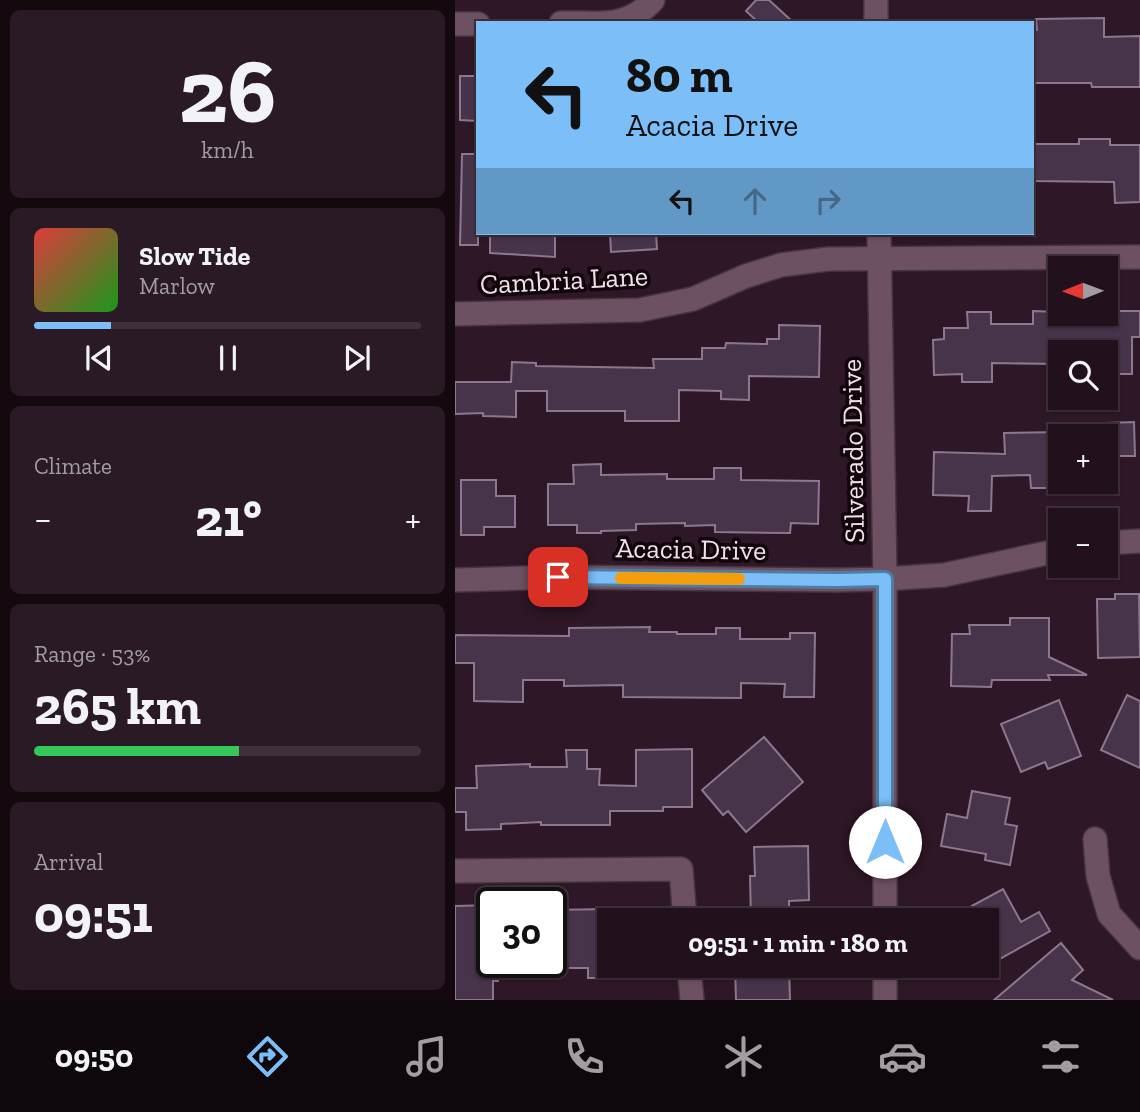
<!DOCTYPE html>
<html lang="en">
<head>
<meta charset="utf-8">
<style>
  :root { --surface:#22111c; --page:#2a1a25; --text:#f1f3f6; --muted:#a29da3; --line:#3f313b; --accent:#7bbef8 }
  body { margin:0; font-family:"Zilla Slab",serif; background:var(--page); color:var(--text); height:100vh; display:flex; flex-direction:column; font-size:26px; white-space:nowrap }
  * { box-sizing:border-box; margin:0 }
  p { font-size:23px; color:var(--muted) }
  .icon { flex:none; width:38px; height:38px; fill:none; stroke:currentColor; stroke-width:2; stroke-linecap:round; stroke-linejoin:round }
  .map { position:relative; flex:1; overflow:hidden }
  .panel { display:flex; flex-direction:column; gap:10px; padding:10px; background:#13090f; width:455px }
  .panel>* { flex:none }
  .guide { position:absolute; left:21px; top:21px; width:558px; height:214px; border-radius:0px; box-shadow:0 2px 5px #0004,0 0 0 2px var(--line); background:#7bbef8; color:#111; overflow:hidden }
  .needle { width:46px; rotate:269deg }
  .buttons { position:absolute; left:593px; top:256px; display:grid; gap:14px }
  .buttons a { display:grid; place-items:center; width:70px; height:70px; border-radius:0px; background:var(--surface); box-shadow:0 2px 5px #0004,0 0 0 2px var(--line); font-size:35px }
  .speed { position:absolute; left:21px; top:887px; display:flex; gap:14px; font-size:35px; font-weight:700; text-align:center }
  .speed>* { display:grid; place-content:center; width:91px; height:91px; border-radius:50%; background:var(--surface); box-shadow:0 2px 5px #0004,0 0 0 2px var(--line); line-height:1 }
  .speed .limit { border:4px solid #111; border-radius:10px; background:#fff; color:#111 }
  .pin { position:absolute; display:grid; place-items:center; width:60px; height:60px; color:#fff; margin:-30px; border-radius:14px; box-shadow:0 4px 10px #0006 }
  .me { position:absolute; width:77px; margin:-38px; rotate:0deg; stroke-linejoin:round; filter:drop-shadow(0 0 5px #0008) }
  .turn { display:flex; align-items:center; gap:24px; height:147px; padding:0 35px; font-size:32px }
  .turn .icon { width:91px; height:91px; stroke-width:2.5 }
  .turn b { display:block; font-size:49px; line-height:60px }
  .lanes { display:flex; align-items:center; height:66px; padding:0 35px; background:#0003; justify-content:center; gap:35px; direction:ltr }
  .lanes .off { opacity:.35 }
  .big { font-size:52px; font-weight:700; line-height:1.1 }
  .panel .card { flex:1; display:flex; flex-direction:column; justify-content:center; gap:10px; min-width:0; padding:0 24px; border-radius:10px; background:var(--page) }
  .panel .dial { align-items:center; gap:0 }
  .dial b { font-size:91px; line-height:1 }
  .song { display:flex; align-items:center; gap:21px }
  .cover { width:84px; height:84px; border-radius:10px; background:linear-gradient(135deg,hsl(0 70% 55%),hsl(120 70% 35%)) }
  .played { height:7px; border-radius:4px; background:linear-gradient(90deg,var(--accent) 20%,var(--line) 20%) }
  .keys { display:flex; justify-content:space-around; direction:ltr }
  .heat { display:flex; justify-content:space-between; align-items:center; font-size:38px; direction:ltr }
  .charge { height:10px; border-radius:5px; background:linear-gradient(90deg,#34c759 53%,var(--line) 0) }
  .trip { position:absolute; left:142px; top:908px; width:402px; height:70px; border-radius:0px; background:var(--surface); box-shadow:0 2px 5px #0004,0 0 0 2px var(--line); font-weight:700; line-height:70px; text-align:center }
  .dock { display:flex; height:112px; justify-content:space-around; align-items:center; background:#0e070b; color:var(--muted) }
  .dock .icon { width:49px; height:49px }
  .dock .current { color:var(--accent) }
  .dock b { font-size:32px; color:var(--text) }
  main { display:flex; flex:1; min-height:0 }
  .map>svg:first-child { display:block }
  .building { fill:#47344a; stroke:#8c778f; stroke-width:2 }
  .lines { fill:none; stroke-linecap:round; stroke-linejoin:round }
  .minor-casing { stroke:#46343f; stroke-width:26 }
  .minor { stroke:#6d5163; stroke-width:23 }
  .route-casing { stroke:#507ca1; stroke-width:18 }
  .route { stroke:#7bbef8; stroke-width:12 }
  .slow { stroke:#f59e0b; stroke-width:12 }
  .labels { text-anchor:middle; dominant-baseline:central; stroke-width:7; stroke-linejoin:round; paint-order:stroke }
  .street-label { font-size:28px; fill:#f2e1eb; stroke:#10060c }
</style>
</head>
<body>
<main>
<section class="panel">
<div class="card dial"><b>26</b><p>km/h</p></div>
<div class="card">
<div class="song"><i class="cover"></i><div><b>Slow Tide</b><p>Marlow</p></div></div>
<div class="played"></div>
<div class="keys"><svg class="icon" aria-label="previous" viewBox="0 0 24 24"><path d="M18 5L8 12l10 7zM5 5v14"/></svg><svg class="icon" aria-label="pause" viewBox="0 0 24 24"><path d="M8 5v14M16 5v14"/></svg><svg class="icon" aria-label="next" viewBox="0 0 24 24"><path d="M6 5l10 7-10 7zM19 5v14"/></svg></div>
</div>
<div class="card"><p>Climate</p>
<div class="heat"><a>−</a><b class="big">21°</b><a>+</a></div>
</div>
<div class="card"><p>Range · 53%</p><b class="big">265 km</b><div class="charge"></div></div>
<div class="card"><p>Arrival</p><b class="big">09:51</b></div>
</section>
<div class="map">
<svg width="685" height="1000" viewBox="0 0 685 1000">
  <rect width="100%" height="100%" fill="#2e1726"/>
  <!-- building -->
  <g class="building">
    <polygon points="301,0 314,0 339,23 304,23 291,11"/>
    <polygon points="649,18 649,37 685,36 685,87 637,87 636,83 578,83 578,30 582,30 581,19"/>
    <polygon points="5,76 23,76 23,121 5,120"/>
    <polygon points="624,139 655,139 655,145 685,145 685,202 660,203 659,182 578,181 578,144 624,144"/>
    <polygon points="7,154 23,154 23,245 5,245"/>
    <polygon points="35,233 100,233 100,257 35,253"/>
    <polygon points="155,233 201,233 202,249 156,252"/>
    <polygon points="578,311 602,312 602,317 653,317 653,311 685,311 685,337 677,337 677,374 651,374 651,352 601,352 601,364 537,363 537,382 507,382 507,374 479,375 478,340 489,339 489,328 513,328 512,312 536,312 536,324 578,324"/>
    <polygon points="324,325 365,326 364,377 294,376 294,400 266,399 266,391 224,390 224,421 170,421 170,411 92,411 92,391 61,391 61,417 28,416 28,413 0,414 0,382 56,382 57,362 81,363 81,366 199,368 198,359 247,359 247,348 270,348 271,343 312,344 312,339 324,339"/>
    <polygon points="679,422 680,456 651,456 651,423"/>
    <polygon points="606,432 606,488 576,488 575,475 537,476 536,511 513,511 514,496 478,495 479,452 550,454 549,433"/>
    <polygon points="146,464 146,475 212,474 212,479 259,479 259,468 286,468 286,480 364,481 363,524 336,523 335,533 260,532 260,525 230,526 230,523 181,524 181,530 146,531 146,533 122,533 122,525 93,525 93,484 119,484 118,465"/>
    <polygon points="6,480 41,480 41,496 60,496 60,527 29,527 29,535 6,535"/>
    <polygon points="660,594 684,594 685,657 643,658 642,599 660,599"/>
    <polygon points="555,618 594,618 594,657 632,675 593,675 595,680 537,680 536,687 496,686 497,634 515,634 514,625 555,625"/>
    <polygon points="195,627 194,632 222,632 222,634 261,634 261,628 285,628 285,639 335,639 335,633 360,633 359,697 329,697 330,684 286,683 286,698 168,697 168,685 109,686 109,680 68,680 68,702 19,701 19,663 0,663 0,635 114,636 114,628"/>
    <polygon points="672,695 685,701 685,768 646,750"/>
    <polygon points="604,700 626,756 593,769 590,762 566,772 546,724"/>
    <polygon points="309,737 348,782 291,832 273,811 268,815 247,790"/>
    <polygon points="237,749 237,807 208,807 208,811 155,811 155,825 86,825 86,822 46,824 46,829 11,830 11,812 0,812 0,788 22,788 21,766 75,764 75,767 112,767 111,750 132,750 132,769 145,769 144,785 181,786 181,750"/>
    <polygon points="517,791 555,798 550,824 562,826 555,865 530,860 531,854 486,846 492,814 512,818"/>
    <polygon points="353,846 354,900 334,901 334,920 296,920 295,876 300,876 299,847"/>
    <polygon points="548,889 566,922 584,912 595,931 532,966 532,920 491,920"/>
    <polygon points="37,905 37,962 42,962 43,981 38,981 38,1000 0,1000 0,906"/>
    <polygon points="152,909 152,922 154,922 154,978 133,978 133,968 96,968 96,910"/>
    <polygon points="606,943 628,970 617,980 658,1000 539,1000"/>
    <polygon points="280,966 334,966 335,1000 281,1000"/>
  </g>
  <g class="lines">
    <!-- minor casing -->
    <g class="minor-casing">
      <g id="minor">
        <polyline points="421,0 421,23"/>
        <path d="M106 23C143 22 171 30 198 0"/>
        <polyline points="0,24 23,24"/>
        <polyline points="424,233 430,579 430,920"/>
        <polyline points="0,314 185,310 238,299 291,276 326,265 373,259 685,257"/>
        <polyline points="651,543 685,541"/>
        <polyline points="0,580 103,577 382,580 430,579 489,575 606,550"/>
        <polyline points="640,839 643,876 654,914 685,948"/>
        <polyline points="0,871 226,869 230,920"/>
        <polyline points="234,966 237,1000"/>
        <polyline points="430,966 430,1000"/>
      </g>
    </g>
    <!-- minor -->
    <use href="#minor" class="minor"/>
  </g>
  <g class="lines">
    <!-- route casing -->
    <g class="route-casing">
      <polyline id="route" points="103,577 382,580 430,579 430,842"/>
    </g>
    <!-- route -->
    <use href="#route" class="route"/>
    <!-- slow -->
    <polyline class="slow" points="166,578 284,579"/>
  </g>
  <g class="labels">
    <!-- street labels -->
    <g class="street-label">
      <text transform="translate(109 280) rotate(-3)">Cambria Lane</text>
      <text transform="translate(398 451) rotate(-91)">Silverado Drive</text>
      <text transform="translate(236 549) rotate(1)">Acacia Drive</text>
    </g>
  </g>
</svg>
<div class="buttons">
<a><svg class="needle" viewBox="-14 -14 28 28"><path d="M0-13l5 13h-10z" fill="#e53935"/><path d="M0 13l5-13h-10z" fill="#a29da3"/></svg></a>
<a><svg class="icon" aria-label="search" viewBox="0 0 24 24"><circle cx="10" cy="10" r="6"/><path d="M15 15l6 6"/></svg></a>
<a>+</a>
<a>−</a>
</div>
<div class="speed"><div class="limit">30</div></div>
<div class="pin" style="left:103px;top:577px;background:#d93025"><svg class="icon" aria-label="arrive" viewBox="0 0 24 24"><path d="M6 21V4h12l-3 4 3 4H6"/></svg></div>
<svg class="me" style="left:430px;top:842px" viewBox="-20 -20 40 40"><circle r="19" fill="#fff"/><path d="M0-13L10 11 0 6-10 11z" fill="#7bbef8"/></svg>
<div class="trip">09:51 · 1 min · 180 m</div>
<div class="guide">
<div class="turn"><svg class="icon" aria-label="left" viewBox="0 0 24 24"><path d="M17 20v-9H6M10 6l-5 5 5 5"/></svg><div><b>80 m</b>Acacia Drive</div></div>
<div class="lanes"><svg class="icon" aria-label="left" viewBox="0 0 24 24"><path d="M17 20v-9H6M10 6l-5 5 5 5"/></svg><svg class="icon off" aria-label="ahead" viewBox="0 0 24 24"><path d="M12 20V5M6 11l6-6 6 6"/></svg><svg class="icon off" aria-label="right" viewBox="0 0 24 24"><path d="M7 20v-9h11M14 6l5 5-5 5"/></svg></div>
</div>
</div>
</main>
<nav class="dock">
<b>09:50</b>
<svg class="icon current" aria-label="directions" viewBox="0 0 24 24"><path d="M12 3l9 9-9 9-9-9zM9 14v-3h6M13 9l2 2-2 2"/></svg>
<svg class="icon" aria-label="music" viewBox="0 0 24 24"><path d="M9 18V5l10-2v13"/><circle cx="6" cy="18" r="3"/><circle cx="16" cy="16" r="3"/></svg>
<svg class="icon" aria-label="phone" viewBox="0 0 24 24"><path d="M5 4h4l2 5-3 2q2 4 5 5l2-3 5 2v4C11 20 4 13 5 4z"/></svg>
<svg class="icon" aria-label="climate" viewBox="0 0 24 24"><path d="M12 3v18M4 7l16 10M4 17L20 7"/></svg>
<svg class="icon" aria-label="car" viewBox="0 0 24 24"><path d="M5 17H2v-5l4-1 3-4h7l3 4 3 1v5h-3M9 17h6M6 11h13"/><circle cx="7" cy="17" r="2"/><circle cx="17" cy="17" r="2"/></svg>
<svg class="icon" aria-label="filters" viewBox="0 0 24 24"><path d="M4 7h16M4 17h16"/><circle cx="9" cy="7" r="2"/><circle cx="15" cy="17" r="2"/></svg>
</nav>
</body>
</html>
